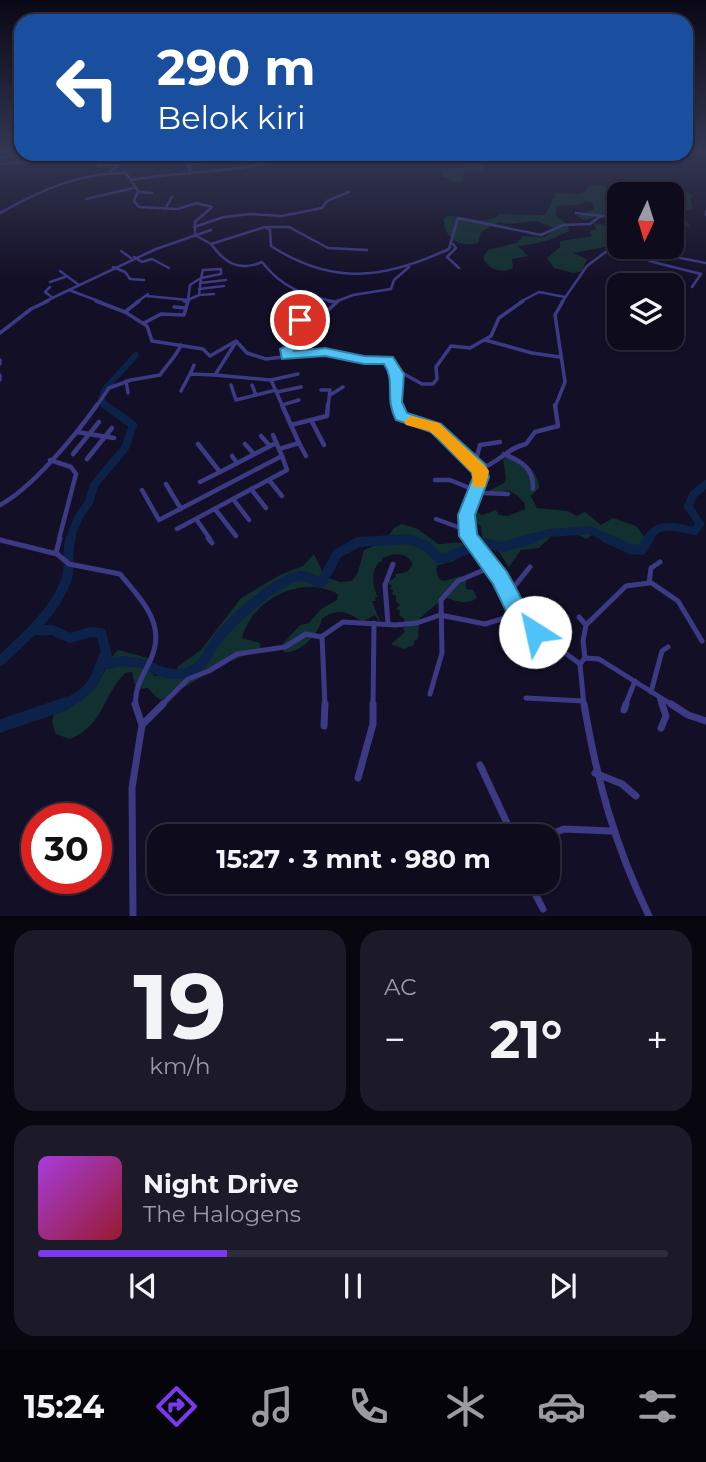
<!DOCTYPE html>
<html lang="id">
<head>
<meta charset="utf-8">
<style>
  :root { --surface:#0e0b1c; --page:#1c1929; --text:#f1f3f6; --muted:#9b9ba3; --line:#2e2b3b; --accent:#7c3aed }
  body { margin:0; font-family:Montserrat,sans-serif; background:var(--page); color:var(--text); height:100vh; display:flex; flex-direction:column; font-size:26px; white-space:nowrap }
  * { box-sizing:border-box; margin:0 }
  p { font-size:23px; color:var(--muted) }
  .icon { flex:none; width:38px; height:38px; fill:none; stroke:currentColor; stroke-width:2; stroke-linecap:round; stroke-linejoin:round }
  .map { position:relative; height:916px; overflow:hidden }
  .side { display:flex; flex-direction:column; gap:14px; padding:14px; background:#08060f; flex:1 }
  .side>* { flex:none }
  .guide { position:absolute; left:14px; top:14px; width:679px; height:147px; border-radius:21px; box-shadow:0 2px 5px #0004,0 0 0 2px var(--line); background:#1a4fa0; color:#fff; overflow:hidden }
  .needle { width:46px; rotate:184deg }
  .fabs { position:absolute; left:607px; top:182px; display:grid; gap:14px }
  .fabs a { display:grid; place-items:center; width:77px; height:77px; border-radius:14px; background:var(--surface); box-shadow:0 2px 5px #0004,0 0 0 2px var(--line); font-size:35px }
  .speed { position:absolute; left:21px; top:803px; display:flex; gap:14px; font-size:35px; font-weight:700; text-align:center }
  .speed>* { display:grid; place-content:center; width:91px; height:91px; border-radius:50%; background:var(--surface); box-shadow:0 2px 5px #0004,0 0 0 2px var(--line); line-height:1 }
  .speed .limit { border:10px solid #d22; background:#fff; color:#111 }
  .pin { position:absolute; display:grid; place-items:center; width:60px; height:60px; color:#fff; margin:-30px; border:4px solid #fff; border-radius:50%; box-shadow:0 2px 7px #0007 }
  .me { position:absolute; width:77px; margin:-38px; rotate:325deg; stroke-linejoin:round; filter:drop-shadow(0 0 5px #0008) }
  .turn { display:flex; align-items:center; gap:24px; height:147px; padding:0 28px; font-size:32px }
  .turn .icon { width:91px; height:91px; stroke-width:2.5 }
  .turn b { display:block; font-size:49px; line-height:60px }
  .big { font-size:52px; font-weight:700; line-height:1.1 }
  .side .card { flex:1; display:flex; flex-direction:column; justify-content:center; gap:10px; min-width:0; padding:0 24px; border-radius:21px; background:var(--page) }
  .side .dial { align-items:center; gap:0 }
  .dial b { font-size:91px; line-height:1 }
  .song { display:flex; align-items:center; gap:21px }
  .cover { width:84px; height:84px; border-radius:10px; background:linear-gradient(135deg,hsl(280 70% 55%),hsl(350 70% 35%)) }
  .played { height:7px; border-radius:4px; background:linear-gradient(90deg,var(--accent) 30%,var(--line) 30%) }
  .keys { display:flex; justify-content:space-around; direction:ltr }
  .heat { display:flex; justify-content:space-between; align-items:center; font-size:38px; direction:ltr }
  .side .tiles { flex:1; display:grid; gap:14px; grid-template-columns:1fr 1fr }
  .card:last-child { grid-column:span 2 }
  .trip { position:absolute; left:147px; top:824px; width:413px; height:70px; border-radius:21px; background:var(--surface); box-shadow:0 2px 5px #0004,0 0 0 2px var(--line); font-weight:700; line-height:70px; text-align:center }
  .menu { display:flex; height:112px; justify-content:space-around; align-items:center; background:#06040b; color:var(--muted) }
  .menu .icon { width:49px; height:49px }
  .menu .selected { color:var(--accent) }
  .menu b { font-size:32px; color:var(--text) }
  .map>svg:first-child { display:block }
  .green { fill:#12302f }
  .lines { fill:none; stroke-linecap:round; stroke-linejoin:round }
  .river-far3 { stroke:#0c2248; stroke-width:6 }
  .river-far2 { stroke:#0c2248; stroke-width:8 }
  .river-far1 { stroke:#0c2248; stroke-width:10 }
  .river { stroke:#0c2248; stroke-width:13 }
  .street-far4 { stroke:#3d3a85; stroke-width:2.5 }
  .street-far3 { stroke:#3d3a85; stroke-width:3.5 }
  .street-far2 { stroke:#3d3a85; stroke-width:4.5 }
  .street-far1 { stroke:#3d3a85; stroke-width:5 }
  .street { stroke:#3d3a85; stroke-width:7 }
  .route { fill:#4fc3f7; stroke:#337fa1; stroke-width:2 }
  .slow { fill:#f59e0b }
</style>
</head>
<body>
<div class="map">
<svg width="706" height="916" viewBox="0 0 706 916">
  <rect width="100%" height="100%" fill="#130f26"/>
  <!-- green -->
  <g class="green">
    <polygon points="467,154 533,154 521,157 475,158 475,162 483,166 484,170 464,173 462,181 457,183 442,176 443,170 467,167 464,155"/>
    <path d="M659 183 669 187 672 194H620L619 202H605L613 209 607 214 584 220 577 216 595 209 593 203 586 201 578 205 556 206V216L568 225 569 231C552 240 538 244 518 246L528 256 512 259 513 268C502 274 487 270 483 257L488 250 516 243 523 236 545 237 555 229 537 221 507 224 499 222 481 232 478 243C459 248 444 238 444 219L447 216C464 215 488 227 500 214L545 215 556 193 579 194 584 192 589 186 605 185 608 191 618 190V185L646 186Z"/>
    <polygon points="682,189 693,195 690,200 693,209 678,212 691,227 672,221 672,194 677,195"/>
    <polygon points="593,223 611,226 619,231 605,238 610,244 605,247 573,253 587,259 582,271 573,273 554,268 547,258 560,247 560,241 593,236 589,232 596,229"/>
    <path d="M507 454C520 455 540 473 539 488L531 496 537 508 568 511 577 516 585 512 601 525 613 518 636 526 645 538 643 550H624L594 534 586 539 575 533 556 532 539 548 521 550 509 567 499 552 483 545 481 526 470 520H475L467 516 473 515 466 511 468 507 482 515 496 510 499 515 508 516 525 509V504L518 496 508 490 499 494 488 491 504 483 506 478 503 460Z"/>
    <path d="M402 524 418 529 438 544C449 545 461 538 468 548L454 561 438 565 436 569 439 579 444 581 461 576 466 580V589L473 590 477 597C470 606 454 601 445 597L419 619 418 639 414 641V645L404 649 391 644 405 632 403 628 407 626 403 618 399 615 400 611 396 609 400 605 396 601V596L392 594 393 590 389 589 392 587 388 582 396 577 395 574 407 572 413 564C405 550 392 554 382 558V562H379C371 571 372 587 378 597H375L376 601H372L381 624 375 615 362 622C349 612 337 607 322 619 319 633 301 654 284 652L281 646 300 625 309 623 321 609 337 600 338 594C302 574 252 599 242 638L260 643V649L226 663 162 700 156 697 148 688 140 689 135 685 132 672 125 673C102 697 104 725 70 739L56 734C54 729 51 723 53 717 59 703 81 702 91 692 104 680 105 662 118 650L151 659 148 667 154 676 178 675 177 667 201 650 241 598 280 575 303 566 314 554 325 577 340 582 352 581 358 572 364 550 384 542 394 528Z"/>
  </g>
  <g class="lines">
    <!-- river-far3 -->
    <polyline class="river-far3" points="107,407 101,398 105,389 136,355"/>
    <!-- river-far2 -->
    <g class="river-far2">
      <polyline points="70,539 78,518 89,502 94,485 125,448 133,425 105,405"/>
      <polyline points="404,539 410,539"/>
      <polyline points="528,539 549,533 590,530 610,539"/>
      <path d="M648 539C658 520 677 528 695 531L700 524 688 506 693 495 706 484"/>
    </g>
    <!-- river-far1 -->
    <g class="river-far1">
      <polyline points="606,538 630,549 642,550 649,538"/>
      <polyline points="34,630 52,630 70,638 90,632 101,633 109,664 120,661 140,663"/>
      <path d="M0 661C25 638 54 613 66 581 71 567 66 551 71 538"/>
      <path d="M146 665C160 672 178 679 193 670 206 663 210 647 220 636 234 619 281 575 303 576 309 576 314 580 318 583L322 582 337 554 358 542 409 539 426 546 439 558H444L484 543 503 547 534 538"/>
      <path d="M61 706C93 692 95 681 106 651"/>
    </g>
    <!-- river -->
    <polyline class="river" points="0,726 65,704"/>
    <!-- street-far4 -->
    <g class="street-far4">
      <polyline points="53,154 105,158 98,165 119,165 110,171"/>
      <polyline points="252,154 252,160 259,163"/>
      <polyline points="269,154 282,158"/>
      <polyline points="0,158 28,154"/>
      <polyline points="0,164 28,162 48,154"/>
      <polyline points="190,170 188,165 217,160"/>
      <path d="M132 180C186 170 245 174 296 154"/>
      <polyline points="138,192 152,193"/>
      <polyline points="86,199 134,188"/>
      <polyline points="616,205 620,206"/>
      <polyline points="165,209 172,197"/>
      <polyline points="706,211 706,215"/>
      <path d="M0 213C39 191 81 172 126 173L138 191 134 201 139 207 178 209 196 203 212 207 195 222V234"/>
      <polyline points="576,213 602,216"/>
      <polyline points="617,215 620,222"/>
      <polyline points="194,227 224,217 251,214 282,216 322,208 327,201 349,192"/>
      <polyline points="266,227 289,227 328,248 367,250"/>
      <path d="M195 235 211 244 265 227 270 230 271 246C333 286 384 279 449 249L458 218 541 235 563 225 590 224 599 217 620 212"/>
      <path d="M211 244C225 263 239 272 262 262 283 289 303 294 335 302"/>
      <polyline points="453,244 456,248 447,257 459,268"/>
      <polyline points="624,247 706,263"/>
      <polyline points="121,251 131,258"/>
      <polyline points="647,252 649,261 701,274 692,287"/>
      <polyline points="134,257 142,262 152,259 169,268"/>
      <polyline points="113,267 125,272 130,279 144,280"/>
      <polygon points="221,269 221,274 201,278 203,270"/>
      <polyline points="60,271 79,285"/>
      <polyline points="50,282 65,277"/>
      <polyline points="200,283 226,280"/>
      <polyline points="50,287 45,292 53,298"/>
      <polyline points="199,289 224,286"/>
      <polyline points="199,295 214,294"/>
      <polyline points="147,296 188,300"/>
      <polyline points="188,300 190,285 201,278"/>
      <polyline points="188,300 199,295 201,278"/>
      <polyline points="44,302 69,290"/>
      <polyline points="101,302 69,290 156,249 211,230"/>
      <polyline points="137,302 148,294"/>
      <polyline points="335,302 353,295 391,289 394,280 409,267"/>
      <polyline points="520,302 539,292 565,297"/>
      <polyline points="562,302 587,266 615,245 620,237"/>
    </g>
    <!-- street-far3 -->
    <g class="street-far3">
      <polyline points="96,301 125,312 147,326 152,341 203,349 210,356 236,341 247,353 266,359 325,352 360,359 388,360 398,374 395,402 398,407"/>
      <polyline points="184,301 188,301"/>
      <polyline points="329,301 335,302"/>
      <polyline points="174,307 186,308"/>
      <polyline points="125,312 139,301"/>
      <polyline points="144,323 161,314 184,315 188,301"/>
      <polyline points="0,333 31,309 48,301"/>
      <polyline points="485,340 532,353 560,357"/>
      <polyline points="286,356 286,349 298,345 295,331 300,319 321,317 338,301"/>
      <polyline points="0,360 0,364"/>
      <polyline points="397,370 422,384 433,384 437,379 436,367 451,346 470,348 491,336 499,318 523,301"/>
      <polyline points="190,374 194,365"/>
      <polyline points="0,375 0,380"/>
      <polyline points="215,375 271,380 283,407"/>
      <polyline points="271,380 298,374"/>
      <polyline points="126,381 128,393"/>
      <polyline points="231,385 236,400 276,390"/>
      <polyline points="252,385 256,395"/>
      <polyline points="321,390 330,390 328,407"/>
      <polyline points="181,391 190,374 215,375 236,342"/>
      <polyline points="277,392 301,387"/>
      <polyline points="330,395 343,387"/>
      <polyline points="282,405 299,400"/>
      <path d="M96 407 109 388 131 380 160 375C167 364 176 357 181 345"/>
      <polyline points="555,407 565,382 555,315 563,301"/>
    </g>
    <!-- street-far2 -->
    <g class="street-far2">
      <path d="M397 405 402 416 436 428 480 471 481 477C473 498 461 517 470 539"/>
      <polyline points="311,420 324,445"/>
      <polyline points="291,425 327,416 328,405"/>
      <polyline points="77,432 114,438"/>
      <polyline points="261,436 270,446"/>
      <polyline points="299,443 306,456"/>
      <polyline points="198,444 220,472 276,443"/>
      <polyline points="245,444 254,454"/>
      <polyline points="279,449 299,443 282,405"/>
      <polyline points="73,454 99,422"/>
      <path d="M504 454C522 462 534 468 533 489"/>
      <polyline points="232,456 237,463"/>
      <polyline points="87,459 112,428"/>
      <polyline points="50,460 71,467 76,474 59,539"/>
      <polyline points="469,461 477,456 480,445 500,442"/>
      <path d="M479 469C498 464 507 448 526 444L535 432 558 426 555 405"/>
      <polyline points="269,480 282,496"/>
      <polyline points="435,480 450,480 482,493 508,494"/>
      <polyline points="200,482 220,472"/>
      <polyline points="166,484 181,509"/>
      <polyline points="251,489 266,508"/>
      <polyline points="142,490 159,520 282,456 273,435"/>
      <polyline points="233,499 249,520"/>
      <path d="M0 505C32 488 75 436 97 405"/>
      <polyline points="215,509 236,536"/>
      <polyline points="196,519 210,539"/>
      <polyline points="436,519 466,530"/>
      <polyline points="177,529 287,470 282,456"/>
    </g>
    <!-- street-far1 -->
    <g class="street-far1">
      <path d="M60 538 56 553 69 564 120 574C144 603 169 627 148 665 141 679 134 690 136 706"/>
      <polyline points="208,538 212,543"/>
      <polyline points="469,538 498,574 519,614 529,626 580,664 584,706"/>
      <polyline points="0,540 57,554"/>
      <polyline points="650,582 678,601 702,641"/>
      <polyline points="509,593 530,567"/>
      <polyline points="579,617 586,625 583,641 585,658"/>
      <polyline points="388,624 385,585 393,564"/>
      <polyline points="586,625 626,586 649,583 651,568 660,562"/>
      <polyline points="322,636 325,706"/>
      <polyline points="580,664 585,658 599,659 674,706"/>
      <polyline points="651,692 662,651 668,647"/>
      <polyline points="430,694 442,653 441,600 458,581 491,567"/>
      <polyline points="659,697 662,706"/>
      <polyline points="526,698 583,701"/>
      <polyline points="161,706 188,679 209,671 237,654 285,647 306,634 321,637 343,622 395,625 417,623 440,615 485,624 518,614"/>
      <polyline points="373,706 374,623"/>
      <polyline points="625,706 635,681"/>
    </g>
    <!-- street -->
    <g class="street">
      <polyline points="135,704 142,725"/>
      <path d="M584 704C597 781 615 846 649 916"/>
      <polyline points="671,704 688,715 706,721"/>
      <polyline points="624,710 626,704"/>
      <polyline points="324,726 325,704"/>
      <polyline points="661,728 666,716 662,704"/>
      <polyline points="480,765 513,836"/>
      <polyline points="595,773 622,784 636,796"/>
      <polyline points="358,778 373,724 373,704"/>
      <polyline points="546,836 564,829 611,831"/>
      <polyline points="529,882 543,909"/>
      <polyline points="133,916 132,788 142,725 163,704"/>
    </g>
  </g>
  <!-- sky -->
  <linearGradient id="sky" x2="0" y2="1"><stop stop-color="#0a0815"/><stop offset="0.54" stop-color="#333752"/><stop offset="1" stop-color="#333752" stop-opacity="0"/></linearGradient>
  <rect width="706" height="281" fill="url(#sky)"/>
  <!-- route -->
  <path class="route" d="M300 316 306 320 302 331 305 345 293 351 325 348 364 356 393 357 404 374 402 402 407 413 441 424 485 464 489 477 475 515 477 534 507 572 526 607 545 632 542 639 535 642 527 639 511 621 493 584 459 536 458 515 473 477 471 472 431 432 396 420C384 397 396 382 384 364H364L325 356 282 359 280 349 292 343 289 331 296 317Z"/>
  <!-- slow -->
  <polygon class="slow" points="411,416 439,423 486,467 489,471 485,487 473,487 472,473 439,439 429,431 406,425 404,421"/>
</svg>
<div class="fabs">
<a><svg class="needle" viewBox="-14 -14 28 28"><path d="M0-13l5 13h-10z" fill="#e53935"/><path d="M0 13l5-13h-10z" fill="#9b9ba3"/></svg></a>
<a><svg class="icon" aria-label="layers" viewBox="0 0 24 24"><path d="M12 4l9 5-9 5-9-5zM3 14l9 5 9-5"/></svg></a>
</div>
<div class="speed"><div class="limit">30</div></div>
<div class="pin" style="left:300px;top:320px;background:#d93025"><svg class="icon" aria-label="arrive" viewBox="0 0 24 24"><path d="M6 21V4h12l-3 4 3 4H6"/></svg></div>
<svg class="me" style="left:535px;top:632px" viewBox="-20 -20 40 40"><circle r="19" fill="#fff"/><path d="M0-13L10 11 0 6-10 11z" fill="#4fc3f7"/></svg>
<div class="trip">15:27 · 3 mnt · 980 m</div>
<div class="guide">
<div class="turn"><svg class="icon" aria-label="left" viewBox="0 0 24 24"><path d="M17 20v-9H6M10 6l-5 5 5 5"/></svg><div><b>290 m</b>Belok kiri</div></div>
</div>
</div>
<section class="side">
<div class="tiles">
<div class="card dial"><b>19</b><p>km/h</p></div>
<div class="card"><p>AC</p>
<div class="heat"><a>−</a><b class="big">21°</b><a>+</a></div>
</div>
<div class="card">
<div class="song"><i class="cover"></i><div><b>Night Drive</b><p>The Halogens</p></div></div>
<div class="played"></div>
<div class="keys"><svg class="icon" aria-label="previous" viewBox="0 0 24 24"><path d="M18 5L8 12l10 7zM5 5v14"/></svg><svg class="icon" aria-label="pause" viewBox="0 0 24 24"><path d="M8 5v14M16 5v14"/></svg><svg class="icon" aria-label="next" viewBox="0 0 24 24"><path d="M6 5l10 7-10 7zM19 5v14"/></svg></div>
</div>
</div>
</section>
<nav class="menu">
<b>15:24</b>
<svg class="icon selected" aria-label="directions" viewBox="0 0 24 24"><path d="M12 3l9 9-9 9-9-9zM9 14v-3h6M13 9l2 2-2 2"/></svg>
<svg class="icon" aria-label="music" viewBox="0 0 24 24"><path d="M9 18V5l10-2v13"/><circle cx="6" cy="18" r="3"/><circle cx="16" cy="16" r="3"/></svg>
<svg class="icon" aria-label="phone" viewBox="0 0 24 24"><path d="M5 4h4l2 5-3 2q2 4 5 5l2-3 5 2v4C11 20 4 13 5 4z"/></svg>
<svg class="icon" aria-label="climate" viewBox="0 0 24 24"><path d="M12 3v18M4 7l16 10M4 17L20 7"/></svg>
<svg class="icon" aria-label="car" viewBox="0 0 24 24"><path d="M5 17H2v-5l4-1 3-4h7l3 4 3 1v5h-3M9 17h6M6 11h13"/><circle cx="7" cy="17" r="2"/><circle cx="17" cy="17" r="2"/></svg>
<svg class="icon" aria-label="filters" viewBox="0 0 24 24"><path d="M4 7h16M4 17h16"/><circle cx="9" cy="7" r="2"/><circle cx="15" cy="17" r="2"/></svg>
</nav>
</body>
</html>
